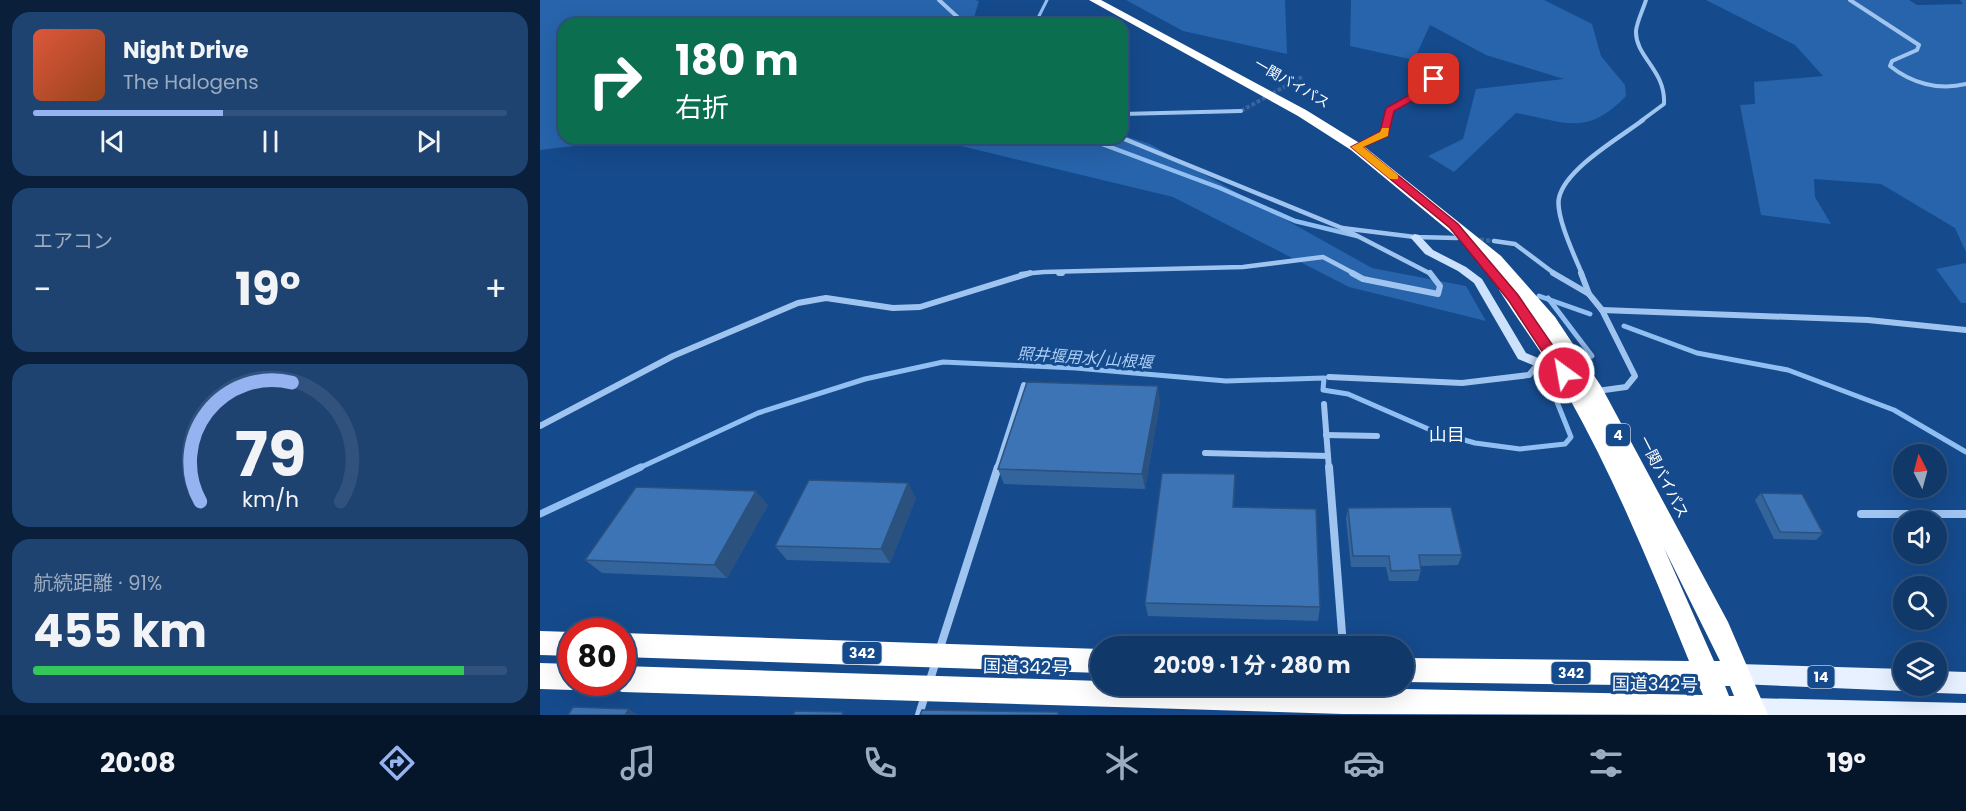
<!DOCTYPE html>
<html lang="ja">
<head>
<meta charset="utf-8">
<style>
  :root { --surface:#103869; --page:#1e4371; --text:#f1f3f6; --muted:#9cacc0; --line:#30527d; --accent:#95b2f1 }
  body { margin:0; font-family:Poppins,"Noto Sans JP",sans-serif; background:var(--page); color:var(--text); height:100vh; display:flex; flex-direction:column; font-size:22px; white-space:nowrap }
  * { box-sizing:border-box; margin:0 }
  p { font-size:20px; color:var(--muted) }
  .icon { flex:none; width:33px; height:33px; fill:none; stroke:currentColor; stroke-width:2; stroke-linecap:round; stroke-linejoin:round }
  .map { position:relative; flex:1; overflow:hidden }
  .sheet { display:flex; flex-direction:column; gap:12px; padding:12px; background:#091f3a; width:540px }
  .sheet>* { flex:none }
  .guide { position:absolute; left:18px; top:18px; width:570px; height:126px; border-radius:18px; box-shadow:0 6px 24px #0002,0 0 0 2px var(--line); background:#0b6e4f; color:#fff; overflow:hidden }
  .needle { width:39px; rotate:354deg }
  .buttons { position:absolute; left:1353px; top:444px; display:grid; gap:12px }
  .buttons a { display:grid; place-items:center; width:54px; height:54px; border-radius:50%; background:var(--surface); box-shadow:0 6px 24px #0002,0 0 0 2px var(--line); font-size:30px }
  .speed { position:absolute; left:18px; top:618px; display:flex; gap:12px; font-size:30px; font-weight:700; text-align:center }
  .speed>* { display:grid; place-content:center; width:78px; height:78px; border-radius:50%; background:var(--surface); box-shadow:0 6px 24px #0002,0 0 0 2px var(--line); line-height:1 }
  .speed .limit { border:9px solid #d22; background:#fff; color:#111 }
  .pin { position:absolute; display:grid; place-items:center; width:51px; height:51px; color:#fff; margin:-26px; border-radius:12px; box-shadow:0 3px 9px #0006 }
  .me { position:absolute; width:66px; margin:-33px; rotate:328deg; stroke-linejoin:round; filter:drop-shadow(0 0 4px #0008) }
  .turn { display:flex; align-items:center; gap:21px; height:126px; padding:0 18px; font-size:27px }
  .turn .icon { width:78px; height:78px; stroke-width:2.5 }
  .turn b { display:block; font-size:42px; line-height:51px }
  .big { font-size:45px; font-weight:700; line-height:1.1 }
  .sheet .tile { flex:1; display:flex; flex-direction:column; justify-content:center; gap:9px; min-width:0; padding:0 21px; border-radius:18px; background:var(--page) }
  .sheet .dial { align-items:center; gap:0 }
  .dial svg { height:156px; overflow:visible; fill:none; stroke:var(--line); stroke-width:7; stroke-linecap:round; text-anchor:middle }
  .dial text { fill:var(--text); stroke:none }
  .song { display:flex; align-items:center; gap:18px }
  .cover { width:72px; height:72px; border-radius:9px; background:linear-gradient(135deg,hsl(10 70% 55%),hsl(20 70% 35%)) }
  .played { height:6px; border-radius:3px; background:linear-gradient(90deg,var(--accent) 40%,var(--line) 40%) }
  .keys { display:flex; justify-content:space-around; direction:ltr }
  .heat { display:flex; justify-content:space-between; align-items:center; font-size:33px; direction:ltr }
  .charge { height:9px; border-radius:4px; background:linear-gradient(90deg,#34c759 91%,var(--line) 0) }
  .trip { position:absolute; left:550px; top:636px; width:324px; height:60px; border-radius:30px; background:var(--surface); box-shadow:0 6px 24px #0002,0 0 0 2px var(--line); font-weight:700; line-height:60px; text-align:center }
  .tab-bar { display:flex; height:96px; justify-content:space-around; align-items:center; background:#06162a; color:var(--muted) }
  .tab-bar .icon { width:42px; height:42px }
  .tab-bar .active { color:var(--accent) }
  .tab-bar b { font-size:27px; color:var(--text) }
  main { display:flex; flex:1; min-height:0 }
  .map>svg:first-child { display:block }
  .green { fill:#2764ab }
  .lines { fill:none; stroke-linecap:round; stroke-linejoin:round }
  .stream-far3 { stroke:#91bff2; stroke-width:3 }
  .stream-far2 { stroke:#91bff2; stroke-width:4.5 }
  .stream-far1 { stroke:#91bff2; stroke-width:5 }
  .stream { stroke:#91bff2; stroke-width:7 }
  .street-tunnel-far1 { stroke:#38659d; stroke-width:4; stroke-dasharray:4 2; stroke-linecap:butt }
  .street-tunnel { stroke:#38659d; stroke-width:4.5; stroke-dasharray:4.5 2; stroke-linecap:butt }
  .street-far3 { stroke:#9fc4f0; stroke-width:4 }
  .street-far2 { stroke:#9fc4f0; stroke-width:4.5 }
  .street-far1 { stroke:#9fc4f0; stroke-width:6 }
  .street { stroke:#9fc4f0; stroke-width:8 }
  .secondary { fill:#cce1fb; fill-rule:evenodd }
  .primary { fill:#e7f1ff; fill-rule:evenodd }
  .highway { fill:#fff; fill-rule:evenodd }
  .wall { fill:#34649c }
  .shaded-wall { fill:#2b517f }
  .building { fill:#3d74b5; stroke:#2b517f; stroke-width:1.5 }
  .route { fill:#e11d48; stroke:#92132f; stroke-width:1.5 }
  .slow { fill:#f59e0b }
  .labels { text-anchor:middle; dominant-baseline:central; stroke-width:6; stroke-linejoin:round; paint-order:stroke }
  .far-street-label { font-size:14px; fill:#fff; stroke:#154a8c }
  .shield { fill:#154a8c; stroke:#b9c9dc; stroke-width:1.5 }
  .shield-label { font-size:14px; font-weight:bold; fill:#fff }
  .street-label { font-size:15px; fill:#fff; stroke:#154a8c }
  .water-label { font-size:16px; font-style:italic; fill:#aacef7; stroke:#154a8c }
  .quarter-label { font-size:18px; fill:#fff; stroke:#154a8c }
  .near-street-label { font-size:18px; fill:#fff; stroke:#154a8c }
</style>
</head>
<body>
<main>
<section class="sheet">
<div class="tile">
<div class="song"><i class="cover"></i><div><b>Night Drive</b><p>The Halogens</p></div></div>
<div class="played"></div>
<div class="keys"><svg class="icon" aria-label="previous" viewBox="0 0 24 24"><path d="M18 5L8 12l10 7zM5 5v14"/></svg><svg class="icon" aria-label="pause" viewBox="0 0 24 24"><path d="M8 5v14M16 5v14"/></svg><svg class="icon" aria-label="next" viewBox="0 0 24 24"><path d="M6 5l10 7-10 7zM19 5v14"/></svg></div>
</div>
<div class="tile"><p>エアコン</p>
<div class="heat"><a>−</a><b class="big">19°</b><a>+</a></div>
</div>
<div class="tile dial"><svg viewBox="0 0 100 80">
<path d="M14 69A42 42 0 1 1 86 69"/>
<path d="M14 69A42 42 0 0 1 61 8" stroke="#95b2f1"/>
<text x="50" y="56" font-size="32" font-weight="700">79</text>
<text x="50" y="72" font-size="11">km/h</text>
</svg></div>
<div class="tile"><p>航続距離 · 91%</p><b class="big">455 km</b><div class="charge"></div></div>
</section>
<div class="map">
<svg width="1426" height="715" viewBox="0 0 1426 715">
  <rect width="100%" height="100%" fill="#154a8c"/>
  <!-- green -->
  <g class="green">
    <polygon points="0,0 435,0 439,1 432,24 24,24 24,138 100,138 0,150"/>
    <polygon points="586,0 745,0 747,54 643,31"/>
    <path d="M811 0H1004L1052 24 1061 56 1085 85 1086 96C1047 137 1024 122 976 113L914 172 888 156 923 139 936 89 1024 79 946 55 890 25 874 60 810 46Z"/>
    <polygon points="1166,0 1369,0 1377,5 1423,4 1420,0 1426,0 1426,252 1415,228 1341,184 1274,179 1275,197 1291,224 1221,215 1200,105 1215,104 1214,82 1283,76 1255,45"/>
    <polygon points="582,135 610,144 832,268 926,286 946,321 809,287 633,197 421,146 406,138 582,138"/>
    <polygon points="1426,263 1426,303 1421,303 1396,269"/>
  </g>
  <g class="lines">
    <!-- stream-far3 -->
    <polyline class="stream-far3" points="495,24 507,0"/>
    <!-- stream-far2 -->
    <polyline class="stream-far2" points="546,138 680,188 755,221 817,236"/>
    <!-- stream-far1 -->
    <g class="stream-far1">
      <polyline points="999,296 1050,314"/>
      <polyline points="1008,298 1052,356"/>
      <polyline points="1084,326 1157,353 1248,370 1354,410 1426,452"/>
      <polyline points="97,469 218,413 325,379 403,362 536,368 686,381 784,378 783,390 808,394 893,431 935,443 980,449 1025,444 1031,437 1009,382"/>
    </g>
    <!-- stream -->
    <polyline class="stream" points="0,514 101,467"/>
    <!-- street-tunnel-far1 -->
    <polyline class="street-tunnel-far1" points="701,111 762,77"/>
    <!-- street-tunnel -->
    <polyline class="street-tunnel" points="933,239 954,241"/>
    <!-- street-far3 -->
    <g class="street-far3">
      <polyline points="399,0 425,24"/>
      <path d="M1310 0 1379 45 1377 50 1352 61 1350 66C1371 83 1399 91 1426 84"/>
      <polyline points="582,114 701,111"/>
      <polyline points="848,121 850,110 880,93 894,79"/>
      <path d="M1101 121 1124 104C1126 70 1095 57 1096 31 1097 21 1103 10 1106 0"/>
    </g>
    <!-- street-far2 -->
    <g class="street-far2">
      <polyline points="582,138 802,228 875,237 917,238"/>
      <polyline points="816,147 845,134 848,120"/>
      <polyline points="802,228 891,274"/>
      <polyline points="954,241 975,244 1015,274"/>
      <polyline points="481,274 504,272 703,267 783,257 815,274"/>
      <path d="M1042 274C1035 257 1015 215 1019 198 1025 169 1079 138 1103 120"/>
    </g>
    <!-- street-far1 -->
    <g class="street-far1">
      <polyline points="519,273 522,273"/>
      <polyline points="812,273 823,279 898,294 900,286 890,273"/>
      <polyline points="1013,273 1049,294 1062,310 1095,376 1086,387 1057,391"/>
      <polyline points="1041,273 1049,294"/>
      <polyline points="1062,310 1328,320 1426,330"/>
      <polyline points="789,377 922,383 989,375 999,363"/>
      <polyline points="784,404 789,469"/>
      <polyline points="0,426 133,356 258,303 286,298 353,308 380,307 490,273"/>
      <polyline points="786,435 837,436"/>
      <polyline points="665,453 788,456"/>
      <polyline points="457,469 484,385"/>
    </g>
    <!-- street -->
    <g class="street">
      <polyline points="789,467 803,646"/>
      <polyline points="1321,514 1426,514"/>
      <polyline points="399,651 458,467"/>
      <polyline points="389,683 396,661"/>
      <polyline points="379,715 385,695"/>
    </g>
    <!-- secondary -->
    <polygon class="secondary" points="875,234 879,235 893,250 926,267 942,279 986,353 1028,370 1030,373 1028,376 1020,376 978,359 934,283 918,271 885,254 870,237"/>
    <!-- primary -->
    <g class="primary">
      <polygon points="1199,664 1364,669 1364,686 1372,686 1364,691 1199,684 1192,681 1189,674 1192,667"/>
      <polygon points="1396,671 1426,672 1426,694 1396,693 1389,689 1387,686 1396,686"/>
      <polygon points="1212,698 1426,703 1426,715 1204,715 1201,709 1204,701"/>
    </g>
    <!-- highway -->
    <g class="highway">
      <path d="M549 0H561L766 110 821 144 961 256 1015 317 1061 386 1188 622 1228 715 803 714 82 692 73 688 71 682H82V666L561 681V686H715L1163 695 1159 686 864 682V658L1149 661C1112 570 1075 479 1027 394 1006 358 981 325 959 290L961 286 968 285 949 264 811 150 758 116ZM1124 548 1180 661H1174ZM1185 686H1190L1194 696H1189Z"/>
      <polygon points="0,631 32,632 32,656 0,655"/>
      <polygon points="82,633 561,649 561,673 82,657"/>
      <polygon points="0,663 32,664 32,682 42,682 41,686 32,690 0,689"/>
    </g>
  </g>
  <!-- wall -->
  <g class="wall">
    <polygon points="620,402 605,489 464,484 458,469"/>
    <polygon points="695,474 694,507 780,607 778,621 608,616 605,603"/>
    <polygon points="1221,493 1283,533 1276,540 1234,539 1215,500"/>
    <polygon points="376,498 350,563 247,560 235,546"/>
    <polygon points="228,505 187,578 62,573 45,560"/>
    <polygon points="808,508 922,555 918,565 881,566 881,570 878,581 849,581 846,567 811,567 806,519"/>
  </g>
  <!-- shaded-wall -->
  <g class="shaded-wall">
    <polygon points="618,386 620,402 605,489 602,474"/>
    <polygon points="695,474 695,489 693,522 693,507"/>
    <polygon points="368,483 376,498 350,563 341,549"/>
    <polygon points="216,491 228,505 187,578 174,565"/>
    <polygon points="89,709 98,715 85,715"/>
  </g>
  <!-- building -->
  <g class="building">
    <polygon points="487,382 618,386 602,474 458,469"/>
    <polygon points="622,473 695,474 693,507 776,509 780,607 605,603"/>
    <polygon points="269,480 368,483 341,549 235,546"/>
    <polygon points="96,487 216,491 174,565 45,560"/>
    <polygon points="1221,493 1262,494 1283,533 1240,532"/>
    <polygon points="911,507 922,555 879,555 881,570 851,571 849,556 813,556 808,508"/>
    <polygon points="33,707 89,709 85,715 28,715"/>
    <polygon points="382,710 518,712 518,715 380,715"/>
    <polygon points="255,711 303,712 302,715 253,715"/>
  </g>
  <!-- route -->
  <polygon class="route" points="894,76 898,79 883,95 854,111 848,136 823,147 918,224 978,295 1029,369 1029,377 1019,377 969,301 910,228 811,147 840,132 846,108 877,91"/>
  <!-- slow -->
  <polygon class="slow" points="842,128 849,128 848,136 823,147 858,175 858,179 850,179 811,147 840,132"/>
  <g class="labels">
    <!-- far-street labels -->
    <g class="far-street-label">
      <text transform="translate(752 83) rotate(30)">一関バイパス</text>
    </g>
    <!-- shield labels -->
    <g class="shield">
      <rect x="1066" y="424" width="24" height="22" rx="4.5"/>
      <rect x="302.5" y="642" width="39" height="22" rx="4.5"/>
      <rect x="1011.5" y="662" width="39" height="22" rx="4.5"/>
      <rect x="1267.5" y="666" width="27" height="22" rx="4.5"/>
    </g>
    <g class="shield-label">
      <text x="1078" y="435">4</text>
      <text x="322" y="653">342</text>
      <text x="1031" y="673">342</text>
      <text x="1281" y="677">14</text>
    </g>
    <!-- street labels -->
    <g class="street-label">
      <text transform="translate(1124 477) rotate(63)">一関バイパス</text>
    </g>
    <!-- water labels -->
    <g class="water-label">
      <text transform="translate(545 358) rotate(4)">照井堰用水/山根堰</text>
    </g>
    <!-- quarter labels -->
    <g class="quarter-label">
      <text x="907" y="434">山目</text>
    </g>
    <!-- near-street labels -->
    <g class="near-street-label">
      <text transform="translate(486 667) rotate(2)">国道342号</text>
      <text transform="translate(1115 684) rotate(1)">国道342号</text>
    </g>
  </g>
</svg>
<div class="buttons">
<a><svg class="needle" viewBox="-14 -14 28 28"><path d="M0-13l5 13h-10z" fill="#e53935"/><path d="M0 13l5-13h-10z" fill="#9cacc0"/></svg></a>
<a><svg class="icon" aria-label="sound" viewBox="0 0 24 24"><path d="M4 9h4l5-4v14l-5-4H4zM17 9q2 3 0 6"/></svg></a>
<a><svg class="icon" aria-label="search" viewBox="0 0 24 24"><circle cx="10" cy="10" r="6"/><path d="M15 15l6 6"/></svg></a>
<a><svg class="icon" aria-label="layers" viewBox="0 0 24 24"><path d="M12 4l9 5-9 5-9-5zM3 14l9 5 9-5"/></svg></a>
</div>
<div class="speed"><div class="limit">80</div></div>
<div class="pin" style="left:894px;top:79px;background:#d93025"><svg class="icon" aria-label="arrive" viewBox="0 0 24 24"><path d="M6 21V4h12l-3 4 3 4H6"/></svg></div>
<svg class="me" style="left:1024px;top:373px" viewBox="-20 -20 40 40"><circle r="17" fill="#e11d48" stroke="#fff" stroke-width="3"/><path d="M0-11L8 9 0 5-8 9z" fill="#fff"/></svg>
<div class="trip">20:09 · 1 分 · 280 m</div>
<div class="guide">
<div class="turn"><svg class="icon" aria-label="right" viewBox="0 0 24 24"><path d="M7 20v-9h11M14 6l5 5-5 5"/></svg><div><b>180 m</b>右折</div></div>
</div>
</div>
</main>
<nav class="tab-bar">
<b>20:08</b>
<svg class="icon active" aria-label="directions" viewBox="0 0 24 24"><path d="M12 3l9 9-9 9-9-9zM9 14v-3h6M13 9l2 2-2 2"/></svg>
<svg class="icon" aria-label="music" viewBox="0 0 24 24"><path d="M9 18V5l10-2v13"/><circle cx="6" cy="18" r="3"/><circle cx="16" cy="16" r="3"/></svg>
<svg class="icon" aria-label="phone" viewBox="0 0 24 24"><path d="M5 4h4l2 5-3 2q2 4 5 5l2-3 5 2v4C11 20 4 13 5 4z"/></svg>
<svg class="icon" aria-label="climate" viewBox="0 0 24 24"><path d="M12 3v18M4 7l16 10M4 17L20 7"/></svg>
<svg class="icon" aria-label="car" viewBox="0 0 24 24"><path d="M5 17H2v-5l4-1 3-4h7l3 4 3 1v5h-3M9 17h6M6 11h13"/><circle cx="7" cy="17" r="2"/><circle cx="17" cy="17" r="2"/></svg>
<svg class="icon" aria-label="filters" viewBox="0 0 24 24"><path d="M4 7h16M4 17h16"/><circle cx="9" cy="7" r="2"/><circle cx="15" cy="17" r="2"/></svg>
<b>19°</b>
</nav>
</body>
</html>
